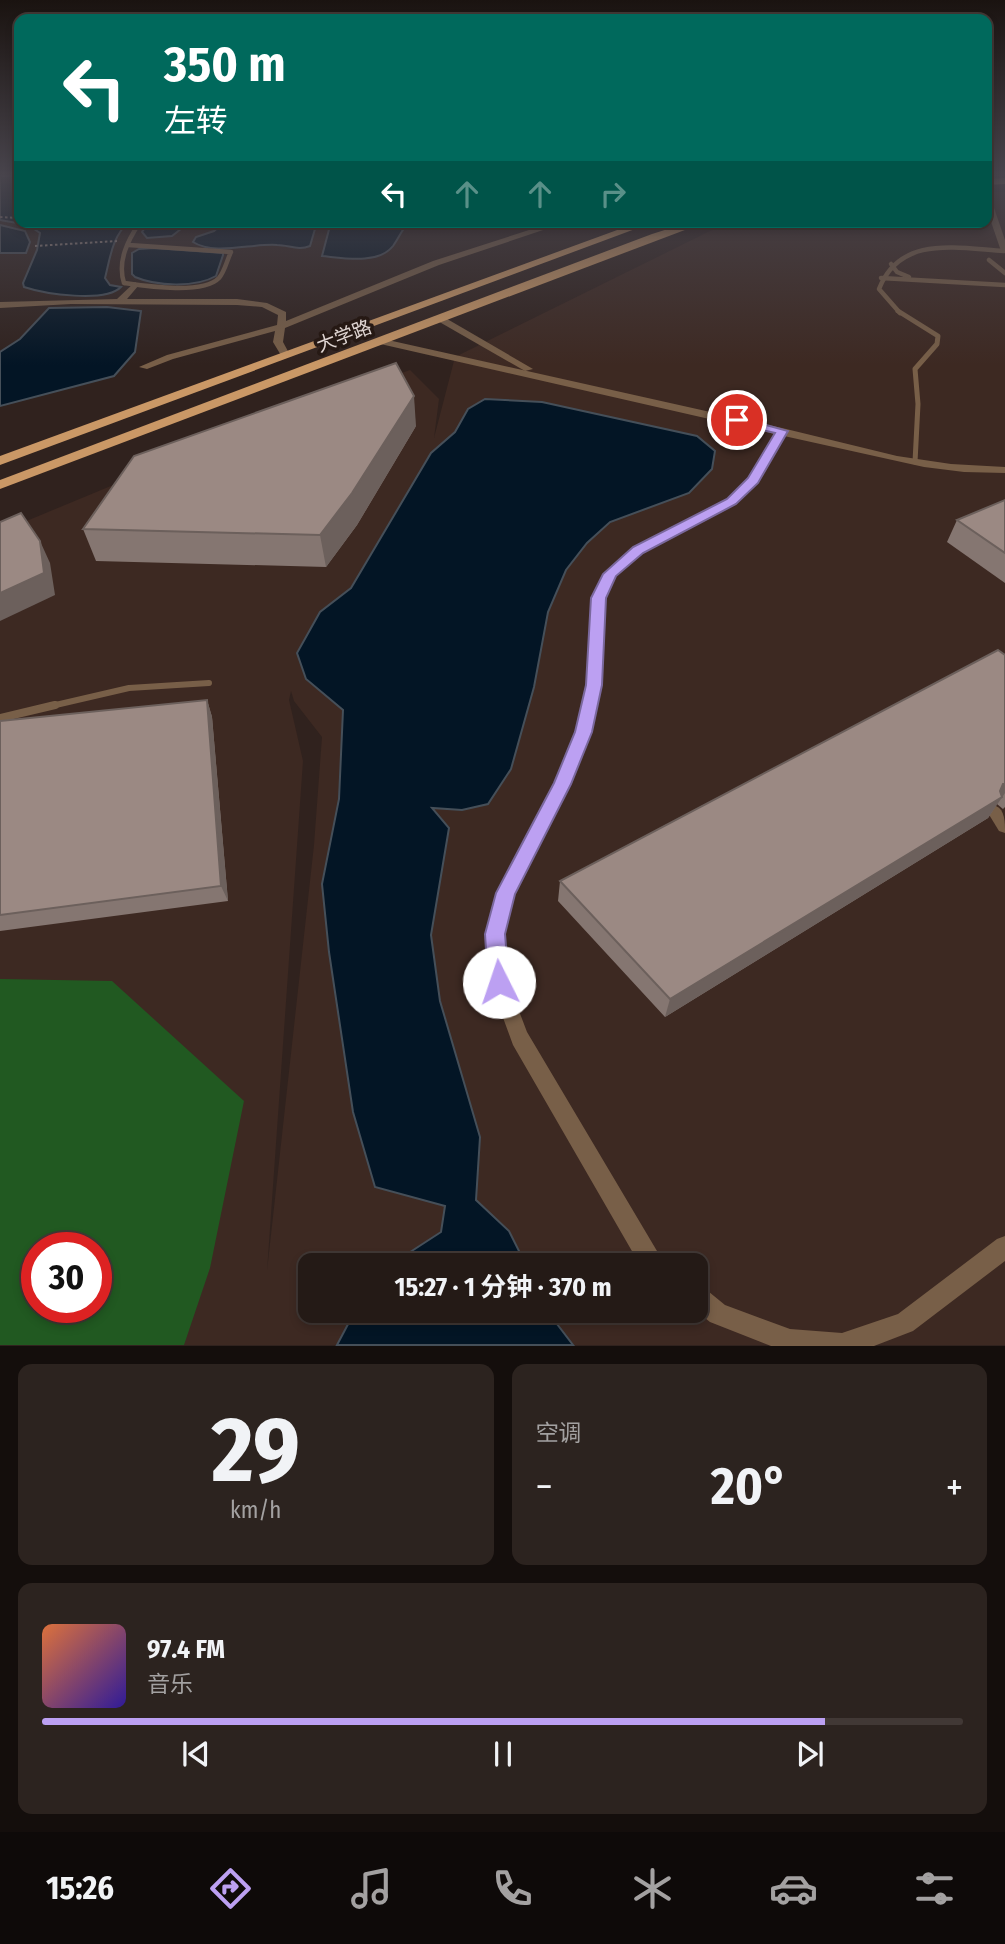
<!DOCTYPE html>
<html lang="zh">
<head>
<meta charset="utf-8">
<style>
  :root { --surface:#241a16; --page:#2c231f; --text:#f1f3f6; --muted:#a3a1a1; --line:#413835; --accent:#bca0f2 }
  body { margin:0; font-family:"Fira Sans Condensed","Noto Sans SC",sans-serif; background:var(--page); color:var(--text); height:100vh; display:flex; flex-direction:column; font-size:26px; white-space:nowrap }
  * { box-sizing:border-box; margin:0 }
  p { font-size:23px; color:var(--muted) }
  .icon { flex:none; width:38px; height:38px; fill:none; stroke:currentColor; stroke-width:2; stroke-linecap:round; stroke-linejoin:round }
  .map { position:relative; height:1346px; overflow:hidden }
  .panel { display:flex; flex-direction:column; gap:18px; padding:18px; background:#140e0c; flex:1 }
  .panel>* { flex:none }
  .banner { position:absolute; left:14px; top:14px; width:978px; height:214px; border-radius:14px; box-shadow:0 4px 10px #0003,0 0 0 2px var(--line); background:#00695c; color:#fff; overflow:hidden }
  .speed { position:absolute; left:21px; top:1232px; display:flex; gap:14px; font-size:35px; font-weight:700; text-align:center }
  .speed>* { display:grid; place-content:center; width:91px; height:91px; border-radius:50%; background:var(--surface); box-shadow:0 4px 10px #0003,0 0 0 2px var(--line); line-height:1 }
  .speed .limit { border:10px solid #d22; background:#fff; color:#111 }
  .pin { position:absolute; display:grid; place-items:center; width:60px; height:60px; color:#fff; margin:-30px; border:4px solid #fff; border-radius:50%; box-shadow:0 2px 7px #0007 }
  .me { position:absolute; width:77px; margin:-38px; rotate:356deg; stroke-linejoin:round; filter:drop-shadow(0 0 5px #0008) }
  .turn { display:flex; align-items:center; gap:24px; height:147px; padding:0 35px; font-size:32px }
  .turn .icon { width:91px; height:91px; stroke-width:2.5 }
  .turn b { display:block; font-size:49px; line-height:60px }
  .lanes { display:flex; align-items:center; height:66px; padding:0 35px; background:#0003; justify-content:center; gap:35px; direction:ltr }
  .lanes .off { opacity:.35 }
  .big { font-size:52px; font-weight:700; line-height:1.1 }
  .panel .card { flex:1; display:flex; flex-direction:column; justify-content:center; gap:10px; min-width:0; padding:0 24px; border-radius:14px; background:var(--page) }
  .panel .dial { align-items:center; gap:0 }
  .dial b { font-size:91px; line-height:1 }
  .song { display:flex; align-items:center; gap:21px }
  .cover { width:84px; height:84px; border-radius:10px; background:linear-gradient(135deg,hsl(20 70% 55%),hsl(250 70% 35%)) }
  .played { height:7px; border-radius:4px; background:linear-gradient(90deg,var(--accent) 85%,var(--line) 85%) }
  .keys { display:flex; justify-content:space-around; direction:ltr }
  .heat { display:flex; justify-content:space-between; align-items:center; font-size:38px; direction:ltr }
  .panel .tiles { flex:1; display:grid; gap:18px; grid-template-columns:1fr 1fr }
  .card:last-child { grid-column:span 2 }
  .trip { position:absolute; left:298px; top:1253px; width:410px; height:70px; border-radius:14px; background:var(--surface); box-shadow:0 4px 10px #0003,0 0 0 2px var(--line); font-weight:700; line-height:70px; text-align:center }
  .menu { display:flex; height:112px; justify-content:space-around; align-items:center; background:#0e0a09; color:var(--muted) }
  .menu .icon { width:49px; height:49px }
  .menu .current { color:var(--accent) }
  .menu b { font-size:32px; color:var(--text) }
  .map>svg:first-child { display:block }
  .built { fill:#3d2922; fill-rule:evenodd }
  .forest { fill:#215921; fill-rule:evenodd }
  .water { fill:#031525; stroke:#454f59; stroke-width:2 }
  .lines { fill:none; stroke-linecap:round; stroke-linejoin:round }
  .path { stroke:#8f8380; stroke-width:2; stroke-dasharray:2.5 2.5; stroke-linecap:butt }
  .lane-far3 { stroke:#785f48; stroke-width:4.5 }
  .lane-far2 { stroke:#785f48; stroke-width:5 }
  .lane-far1 { stroke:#785f48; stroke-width:6 }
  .lane { stroke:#785f48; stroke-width:8 }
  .street { fill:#785f48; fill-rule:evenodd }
  .primary { fill:#ca9866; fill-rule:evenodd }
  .wall { fill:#857671 }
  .shaded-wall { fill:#6c605c }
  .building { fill:#9b8983; stroke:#6c605c; stroke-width:2 }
  .route { fill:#bca0f2; stroke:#7a689d; stroke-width:2 }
  .labels { text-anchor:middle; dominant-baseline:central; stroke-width:7; stroke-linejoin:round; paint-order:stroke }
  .far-street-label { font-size:19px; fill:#e0d6d3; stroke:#261914 }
</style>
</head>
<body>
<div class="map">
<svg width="1005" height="1346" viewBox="0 0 1005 1346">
  <rect width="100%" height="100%" fill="#30221e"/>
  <!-- built -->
  <path class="built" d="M987 192H1005V1345H0V532L260 424 410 370 439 399 434 438 455 357 710 231 737 222H987ZM291 691 294 701 322 737 314 845 267 1271 303 761 289 700ZM37 1248H96V1307H37ZM310 1265H695V1311H310Z"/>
  <!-- forest -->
  <path class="forest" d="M0 979 112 981 244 1101 210 1268 184 1345H0ZM37 1248H96V1307H37Z"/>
  <!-- water -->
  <g class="water">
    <path d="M0 176H19V222H129C112 236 110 259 105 278L110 285 121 287C105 303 45 294 24 287L23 283 37 250 40 233 28 225 0 220Z"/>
    <polygon points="149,222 184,223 186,225 172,236 147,238 142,232"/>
    <path d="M224 222H317L310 246C298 251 289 245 277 245 252 243 215 256 193 242L196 237 214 231Z"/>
    <path d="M331 222H409C402 229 399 238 393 246 378 265 343 258 322 256Z"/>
    <polygon points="0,225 25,231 30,242 26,253 0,253"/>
    <path d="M154 248 223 253V255L216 276C195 288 156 286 135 277L132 274V253L139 249Z"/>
    <polygon points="107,307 141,311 135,352 114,376 0,406 0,352 20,339 49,308"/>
    <polygon points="485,399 542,402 697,436 715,451 712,469 689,493 610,522 587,543 566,570 548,612 534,687 511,769 488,804 462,810 432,808 449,828 431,935 440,1001 480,1137 476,1200 509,1231 526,1265 394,1265 401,1258 441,1232 445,1206 375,1187 353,1112 329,952 322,884 339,799 343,710 306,679 297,653 320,612 351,588 431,453 455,432 468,409"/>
    <polygon points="355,1311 547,1311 573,1345 337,1345"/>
  </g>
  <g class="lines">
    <!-- path -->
    <g class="path">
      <polyline points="0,217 19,218"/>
      <polyline points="35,246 117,241"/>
    </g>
    <!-- lane-far3 -->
    <g class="lane-far3">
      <path d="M129 245 231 252C227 260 225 271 219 278 203 295 145 286 124 283 117 261 128 240 140 222"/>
      <polyline points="989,260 1005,273"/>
      <polyline points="891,264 897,272 909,277"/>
      <polyline points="881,278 1005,285"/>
      <path d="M900 313 879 289C900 235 956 248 1004 251"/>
    </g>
    <!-- lane-far2 -->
    <polyline class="lane-far2" points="898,311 938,336 937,344 915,369 918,404 915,462"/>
    <!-- lane-far1 -->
    <polyline class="lane-far1" points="47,707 129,688 209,683"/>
    <!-- lane -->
    <polyline class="lane" points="0,718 55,705"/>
    <!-- street -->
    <g class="street">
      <polygon points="987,197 991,199 1005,240 1005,253 1001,251 987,210"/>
      <polygon points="554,222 567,222 439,265 285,328 283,342 290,355 285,358 282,357 273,342 275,331 173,359 147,369 139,367 167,355 277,325 278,315 262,307 237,305 71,304 0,308 0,302 117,299 135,282 139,285 127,299 237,299 267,303 286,312 286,321 433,261"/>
      <polygon points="436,316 442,316 533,369 525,371 436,320"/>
      <polygon points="379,338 782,428 897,456 951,464 1005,467 1005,473 964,472 924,467 784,436 757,482 735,503 642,553 615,576 604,598 601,685 591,732 570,784 514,894 504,934 508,982 527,1032 657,1251 665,1257 668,1265 640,1265 513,1045 490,982 486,934 497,893 555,783 577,732 587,685 592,598 604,574 634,547 727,499 749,478 775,434 376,343 374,341"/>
      <path d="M996 806C1005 810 1005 822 1005 833L999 831 988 813 990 808Z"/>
      <polygon points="1005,1236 1005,1261 913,1331 874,1346 771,1346 710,1322 695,1310 695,1284 703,1287 725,1305 790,1329 842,1333 898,1314 997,1239"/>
    </g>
    <!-- primary -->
    <g class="primary">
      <polygon points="1005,178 1005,184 987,185 987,179"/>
      <polygon points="639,222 654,222 0,465 0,456"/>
      <polygon points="690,222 706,222 0,489 0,480 652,234"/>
    </g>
  </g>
  <!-- wall -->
  <g class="wall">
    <polygon points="416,426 357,525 326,567 96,561 83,529"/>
    <polygon points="1005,500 1005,583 947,542 957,520"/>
    <polygon points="1005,655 1005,807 1003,809 997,804 988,818 665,1017 558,901 560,881"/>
    <polygon points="207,700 212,717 228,901 0,931 0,721"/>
  </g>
  <!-- shaded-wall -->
  <g class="shaded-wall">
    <polygon points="414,396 416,426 357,525 326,567 320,535"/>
    <polygon points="40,541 50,563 55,595 0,621 0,593"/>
    <polygon points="207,700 212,717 228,901 221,886"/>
    <polygon points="1003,784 1005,784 1005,793 988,818 665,1017 670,999"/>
  </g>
  <!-- building -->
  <g class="building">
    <polygon points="396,363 414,396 352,493 320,535 83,529 134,456"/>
    <polygon points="1005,500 1005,553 957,520"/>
    <polygon points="21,513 40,541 44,573 0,593 0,522"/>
    <polygon points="998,650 1005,655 1005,784 1003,784 1000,791 1002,797 670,999 560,881"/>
    <polygon points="207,700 221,886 0,915 0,721"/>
  </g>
  <!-- sky -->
  <linearGradient id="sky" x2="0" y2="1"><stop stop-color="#1a1310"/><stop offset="0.48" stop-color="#48444c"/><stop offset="1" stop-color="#48444c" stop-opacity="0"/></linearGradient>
  <rect width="1005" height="365" fill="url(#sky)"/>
  <!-- route -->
  <polygon class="route" points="737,417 788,431 758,483 736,504 643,553 616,576 606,598 602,685 592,732 571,784 515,894 505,934 509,982 506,989 499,992 492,989 488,982 485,934 496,893 554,783 575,732 586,685 591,598 603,574 633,547 727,499 748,478 775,433 733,423 733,418"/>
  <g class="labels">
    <!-- far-street labels -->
    <g class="far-street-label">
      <text transform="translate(344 336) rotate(-21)">大学路</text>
    </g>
  </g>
</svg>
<div class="speed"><div class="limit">30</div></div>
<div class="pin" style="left:737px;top:420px;background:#d93025"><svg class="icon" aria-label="arrive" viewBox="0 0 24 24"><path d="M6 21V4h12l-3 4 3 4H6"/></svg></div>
<svg class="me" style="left:499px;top:982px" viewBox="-20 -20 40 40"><circle r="19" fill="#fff"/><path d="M0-13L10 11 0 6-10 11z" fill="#bca0f2"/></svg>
<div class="trip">15:27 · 1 分钟 · 370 m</div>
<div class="banner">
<div class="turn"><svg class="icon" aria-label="left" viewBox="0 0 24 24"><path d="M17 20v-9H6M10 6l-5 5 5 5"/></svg><div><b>350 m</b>左转</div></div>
<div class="lanes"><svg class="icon" aria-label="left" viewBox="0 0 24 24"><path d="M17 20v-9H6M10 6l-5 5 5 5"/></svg><svg class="icon off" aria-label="ahead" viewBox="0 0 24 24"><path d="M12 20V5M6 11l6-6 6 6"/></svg><svg class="icon off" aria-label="ahead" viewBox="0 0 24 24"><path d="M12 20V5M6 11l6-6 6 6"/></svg><svg class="icon off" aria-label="right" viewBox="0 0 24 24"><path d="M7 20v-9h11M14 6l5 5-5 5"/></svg></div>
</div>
</div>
<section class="panel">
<div class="tiles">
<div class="card dial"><b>29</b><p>km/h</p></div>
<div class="card"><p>空调</p>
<div class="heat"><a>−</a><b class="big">20°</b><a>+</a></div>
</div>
<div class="card">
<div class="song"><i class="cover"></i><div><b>97.4 FM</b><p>音乐</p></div></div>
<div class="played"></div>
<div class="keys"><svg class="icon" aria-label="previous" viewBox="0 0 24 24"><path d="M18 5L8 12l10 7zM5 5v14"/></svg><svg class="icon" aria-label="pause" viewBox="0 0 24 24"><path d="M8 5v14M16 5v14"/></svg><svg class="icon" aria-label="next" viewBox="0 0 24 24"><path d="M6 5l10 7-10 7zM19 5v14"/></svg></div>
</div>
</div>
</section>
<nav class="menu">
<b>15:26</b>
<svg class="icon current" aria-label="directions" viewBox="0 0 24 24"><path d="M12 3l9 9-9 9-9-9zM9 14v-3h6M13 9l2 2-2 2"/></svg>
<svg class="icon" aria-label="music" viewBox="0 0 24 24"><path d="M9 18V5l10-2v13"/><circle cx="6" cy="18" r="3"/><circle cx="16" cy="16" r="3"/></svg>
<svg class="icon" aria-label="phone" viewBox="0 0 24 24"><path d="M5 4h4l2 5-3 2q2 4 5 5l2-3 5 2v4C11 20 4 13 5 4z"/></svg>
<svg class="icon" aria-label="climate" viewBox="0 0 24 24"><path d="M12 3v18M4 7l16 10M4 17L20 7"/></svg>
<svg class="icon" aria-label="car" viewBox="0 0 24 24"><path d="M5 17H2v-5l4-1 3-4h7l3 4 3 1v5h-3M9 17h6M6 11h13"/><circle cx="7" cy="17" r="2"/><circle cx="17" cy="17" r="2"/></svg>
<svg class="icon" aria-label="filters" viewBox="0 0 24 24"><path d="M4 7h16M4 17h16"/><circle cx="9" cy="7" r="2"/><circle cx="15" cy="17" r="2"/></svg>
</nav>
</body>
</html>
